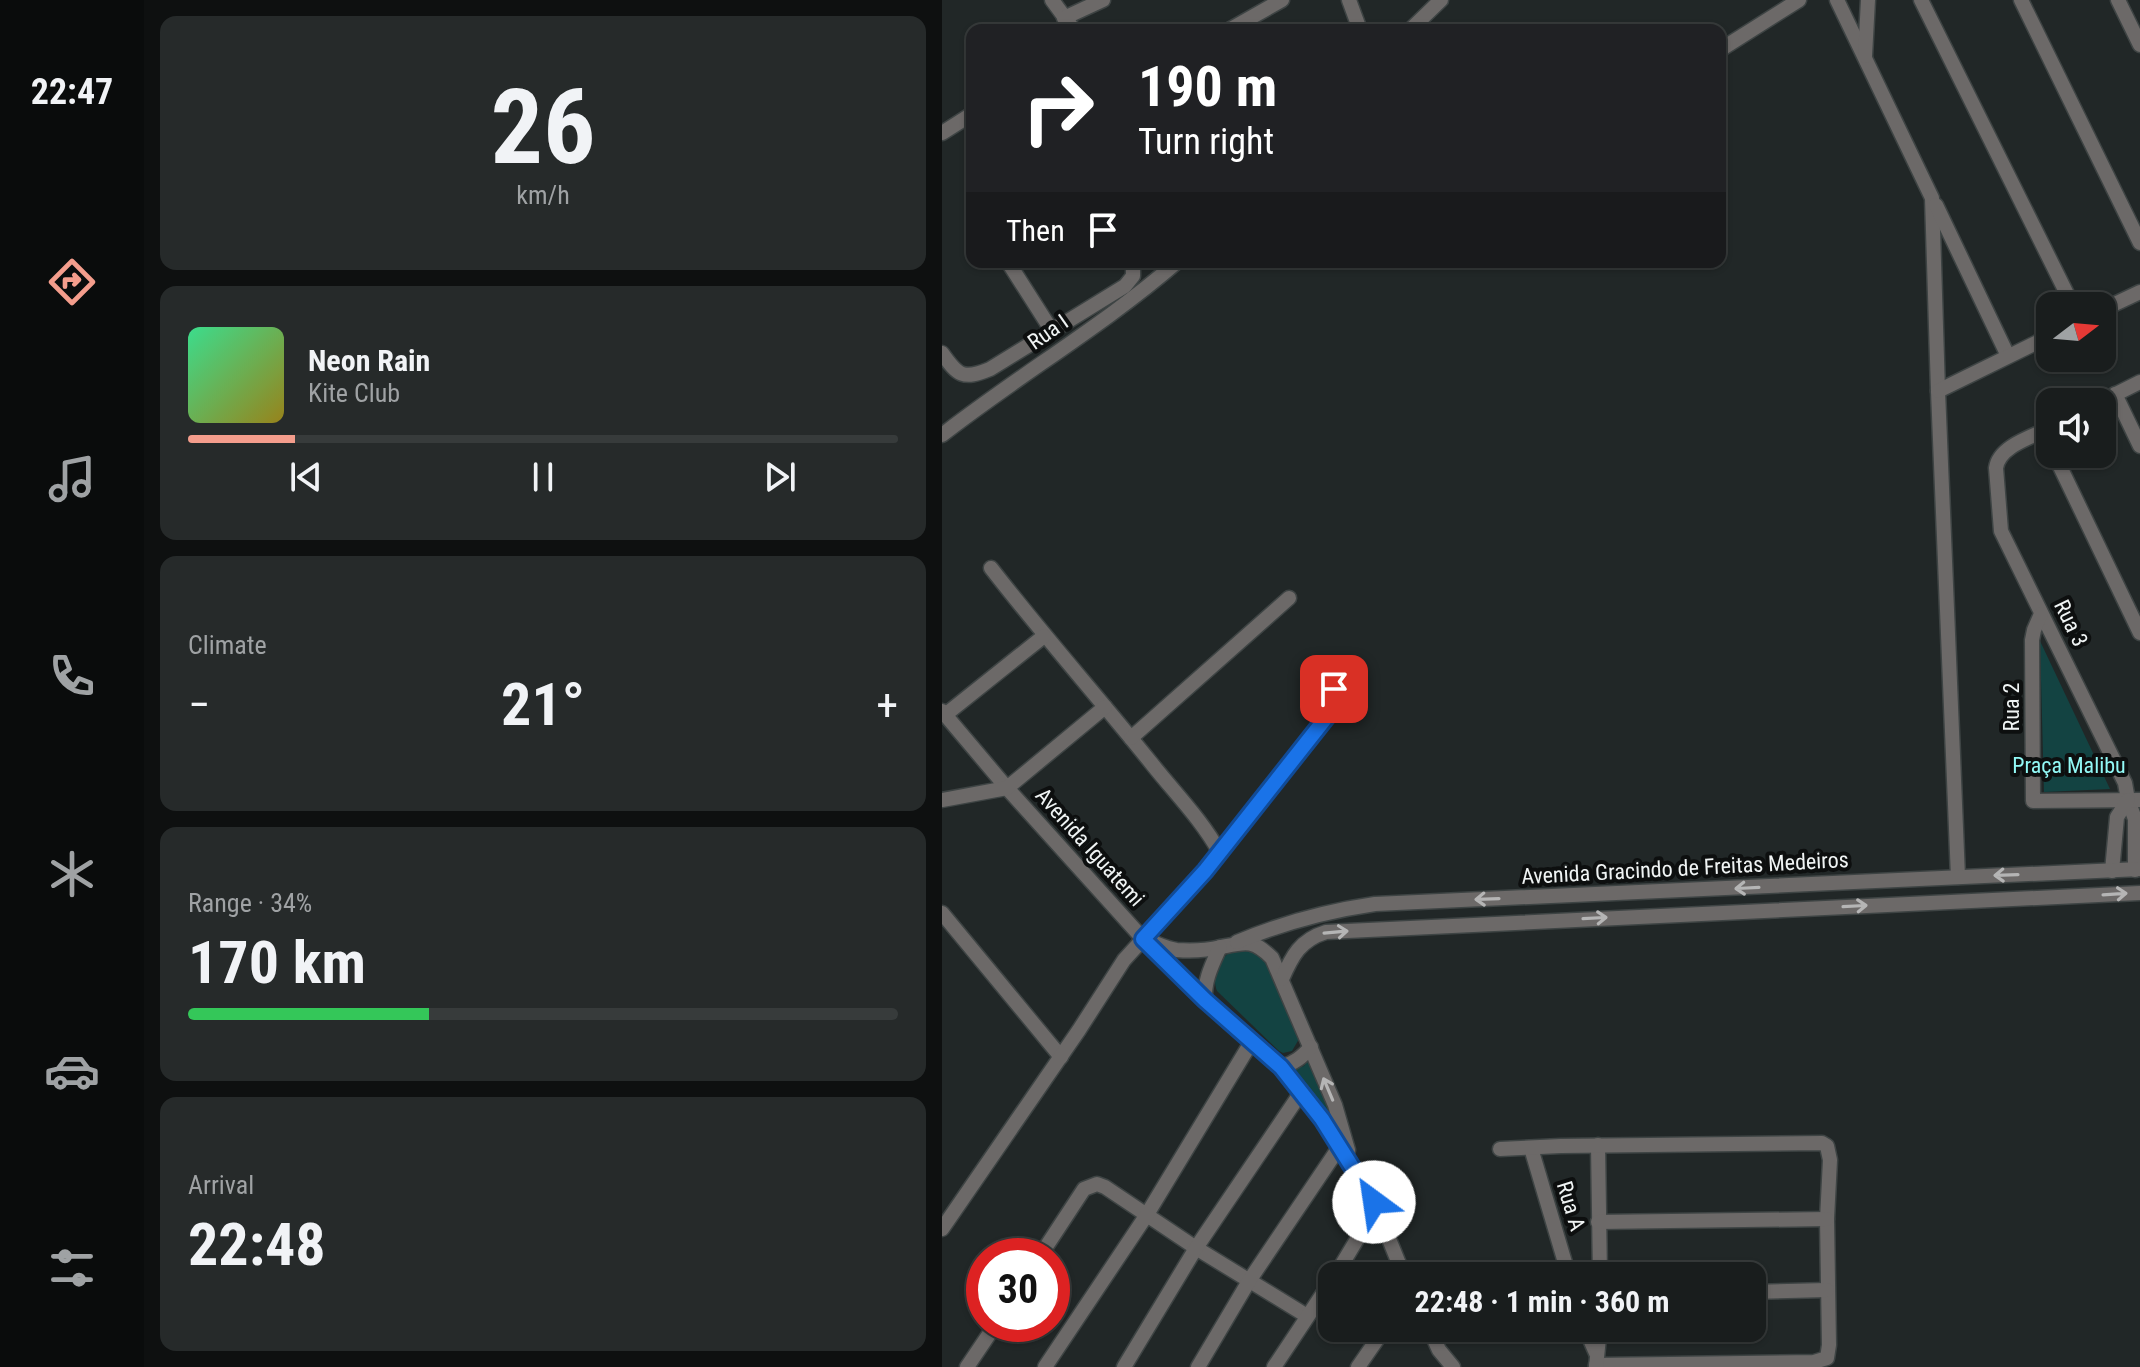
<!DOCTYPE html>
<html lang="en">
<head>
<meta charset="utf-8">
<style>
  :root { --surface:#191d1d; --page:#262a2a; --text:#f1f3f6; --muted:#9fa2a4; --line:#373b3b; --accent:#f49d8c }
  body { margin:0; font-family:"Roboto Condensed",sans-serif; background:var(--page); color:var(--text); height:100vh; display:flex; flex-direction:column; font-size:30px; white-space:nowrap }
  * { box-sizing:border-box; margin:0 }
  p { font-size:26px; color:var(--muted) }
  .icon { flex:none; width:44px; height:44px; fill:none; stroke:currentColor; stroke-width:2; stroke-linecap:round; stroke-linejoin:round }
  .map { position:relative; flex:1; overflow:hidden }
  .side { display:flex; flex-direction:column; gap:16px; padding:16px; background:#0e1010; width:798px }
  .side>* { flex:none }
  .banner { position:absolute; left:24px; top:24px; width:760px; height:244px; border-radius:16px; box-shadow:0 2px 6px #0004,0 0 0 2px var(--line); background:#202124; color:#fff; overflow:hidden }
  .needle { width:52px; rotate:74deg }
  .buttons { position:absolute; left:1094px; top:292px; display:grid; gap:16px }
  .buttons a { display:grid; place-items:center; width:80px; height:80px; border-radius:16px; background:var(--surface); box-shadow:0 2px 6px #0004,0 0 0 2px var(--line); font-size:40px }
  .speed { position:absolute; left:24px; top:1238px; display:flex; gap:16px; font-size:40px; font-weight:700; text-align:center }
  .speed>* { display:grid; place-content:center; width:104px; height:104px; border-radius:50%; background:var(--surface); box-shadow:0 2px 6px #0004,0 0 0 2px var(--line); line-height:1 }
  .speed .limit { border:12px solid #d22; background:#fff; color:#111 }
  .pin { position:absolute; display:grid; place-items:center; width:68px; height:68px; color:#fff; margin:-34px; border-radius:16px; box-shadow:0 4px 12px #0006 }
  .me { position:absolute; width:88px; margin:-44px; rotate:329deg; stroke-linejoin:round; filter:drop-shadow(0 0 6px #0008) }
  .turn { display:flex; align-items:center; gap:28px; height:168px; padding:0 40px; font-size:36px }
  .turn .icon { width:104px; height:104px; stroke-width:2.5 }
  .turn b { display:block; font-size:56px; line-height:68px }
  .then { display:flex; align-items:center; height:76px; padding:0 40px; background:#0003; gap:16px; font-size:30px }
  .big { font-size:60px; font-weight:700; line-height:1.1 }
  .side .card { flex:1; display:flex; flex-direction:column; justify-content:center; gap:12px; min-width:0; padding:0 28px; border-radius:16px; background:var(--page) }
  .side .dial { align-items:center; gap:0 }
  .dial b { font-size:104px; line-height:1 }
  .song { display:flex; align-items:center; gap:24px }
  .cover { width:96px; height:96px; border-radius:12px; background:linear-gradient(135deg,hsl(150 70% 55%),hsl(50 70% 35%)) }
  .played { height:8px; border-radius:4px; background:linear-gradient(90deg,var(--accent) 15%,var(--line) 15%) }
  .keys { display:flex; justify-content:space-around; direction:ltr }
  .heat { display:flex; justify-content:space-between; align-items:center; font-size:44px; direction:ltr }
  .charge { height:12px; border-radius:6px; background:linear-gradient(90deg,#34c759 34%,var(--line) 0) }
  .trip { position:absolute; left:376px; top:1262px; width:448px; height:80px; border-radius:16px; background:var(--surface); box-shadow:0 2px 6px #0004,0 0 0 2px var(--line); font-weight:700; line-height:80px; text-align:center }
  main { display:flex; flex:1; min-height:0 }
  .tab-bar { display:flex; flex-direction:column; width:144px; justify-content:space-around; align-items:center; background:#0a0c0c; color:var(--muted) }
  .tab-bar .icon { width:56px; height:56px }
  .tab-bar .active { color:var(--accent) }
  .tab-bar b { font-size:36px; color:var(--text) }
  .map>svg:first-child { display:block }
  .green { fill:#134342 }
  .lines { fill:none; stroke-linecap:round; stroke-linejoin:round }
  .street-casing { stroke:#3e4444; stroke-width:17 }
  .street { stroke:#6c6968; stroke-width:14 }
  .oneway { stroke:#b5b5b5 }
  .route-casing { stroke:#114b97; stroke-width:20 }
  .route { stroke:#1a73e8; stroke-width:14 }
  .labels { text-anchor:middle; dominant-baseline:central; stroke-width:8; stroke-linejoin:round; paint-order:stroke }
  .street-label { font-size:22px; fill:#f0f4f4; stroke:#0d0f0f }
  .park-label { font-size:22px; fill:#92f9f6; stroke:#0d0f0f }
</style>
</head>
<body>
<main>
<nav class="tab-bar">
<b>22:47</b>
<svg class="icon active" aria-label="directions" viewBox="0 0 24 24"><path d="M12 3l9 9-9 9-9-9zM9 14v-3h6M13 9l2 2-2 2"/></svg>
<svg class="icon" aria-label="music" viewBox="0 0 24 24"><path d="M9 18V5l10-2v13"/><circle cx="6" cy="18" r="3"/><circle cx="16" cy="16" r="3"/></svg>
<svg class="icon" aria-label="phone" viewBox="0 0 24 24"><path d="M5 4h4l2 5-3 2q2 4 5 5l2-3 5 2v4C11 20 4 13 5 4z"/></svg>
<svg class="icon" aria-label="climate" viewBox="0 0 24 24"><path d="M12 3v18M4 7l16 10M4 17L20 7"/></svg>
<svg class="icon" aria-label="car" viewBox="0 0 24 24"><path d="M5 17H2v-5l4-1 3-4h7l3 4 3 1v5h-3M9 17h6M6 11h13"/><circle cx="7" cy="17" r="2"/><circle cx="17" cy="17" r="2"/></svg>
<svg class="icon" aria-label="filters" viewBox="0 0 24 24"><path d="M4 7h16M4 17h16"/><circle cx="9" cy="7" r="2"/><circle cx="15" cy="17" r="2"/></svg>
</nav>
<section class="side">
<div class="card dial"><b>26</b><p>km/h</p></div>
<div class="card">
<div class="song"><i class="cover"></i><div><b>Neon Rain</b><p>Kite Club</p></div></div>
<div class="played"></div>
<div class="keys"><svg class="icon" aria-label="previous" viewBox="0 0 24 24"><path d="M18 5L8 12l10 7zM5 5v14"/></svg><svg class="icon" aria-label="pause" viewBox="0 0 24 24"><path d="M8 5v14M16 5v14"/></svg><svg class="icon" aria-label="next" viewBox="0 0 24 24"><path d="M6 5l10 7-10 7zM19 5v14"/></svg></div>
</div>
<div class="card"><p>Climate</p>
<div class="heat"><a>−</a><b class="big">21°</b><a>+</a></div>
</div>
<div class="card"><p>Range · 34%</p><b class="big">170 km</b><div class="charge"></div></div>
<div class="card"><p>Arrival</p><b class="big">22:48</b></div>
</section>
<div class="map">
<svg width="1198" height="1367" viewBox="0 0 1198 1367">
  <rect width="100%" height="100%" fill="#212727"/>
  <!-- green -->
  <g class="green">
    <polygon points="1098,641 1168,789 1102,792"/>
    <path d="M292 950H310L325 959 357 1039 350 1051 341 1053 337 1051 275 991C269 975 276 958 292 950Z"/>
    <polygon points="367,1058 396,1126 353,1069 362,1066"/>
  </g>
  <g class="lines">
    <!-- street casing -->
    <g class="street-casing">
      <g id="street">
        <polyline points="110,0 132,30"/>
        <polyline points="407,0 418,30"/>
        <polyline points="895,0 990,198 996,391 1016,877"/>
        <polyline points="979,0 1131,306"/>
        <polyline points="1079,0 1198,243"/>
        <polyline points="1176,0 1198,45"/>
        <polyline points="122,18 161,0"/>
        <polyline points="287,30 340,0"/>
        <polyline points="468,30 499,0"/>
        <polyline points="781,48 857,0"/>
        <polyline points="923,56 926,0"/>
        <polyline points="0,133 30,114"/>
        <polyline points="994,205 1066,356"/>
        <polyline points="66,262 110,331"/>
        <polyline points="1160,310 1198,292"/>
        <path d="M0 353C16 376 21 380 48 369L183 286 191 276V262"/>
        <polyline points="996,391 1108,336"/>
        <polyline points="1173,394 1198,446"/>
        <polyline points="1158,402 1198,382"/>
        <path d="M1108 428C1090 437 1057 446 1054 468L1059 531 1183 783 1186 800 1193 819V870"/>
        <path d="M0 435C77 375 161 326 235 262"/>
        <polyline points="1112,454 1198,633"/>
        <path d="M49 568C101 635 157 698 210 764 233 793 260 820 278 853"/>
        <polyline points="1099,614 1092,630 1090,640 1091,801 1198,800"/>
        <polyline points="0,711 65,788 212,951 263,1000 339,1067 366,1099 398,1146 432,1202 462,1276"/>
        <polyline points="3,715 102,636"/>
        <polyline points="189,738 347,598"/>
        <polyline points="0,800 65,788 163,707"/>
        <polyline points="1170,871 1175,817 1186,800"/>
        <polyline points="0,913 119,1057"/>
        <path d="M205 940C214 943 225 949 235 950 248 951 266 950 279 947 304 942 311 939 330 958L393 1105 406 1150"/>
        <path d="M295 942C340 923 385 911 433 904L1198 869"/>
        <path d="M340 979C350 956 358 940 384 932L1198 893"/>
        <path d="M263 1000C262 980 270 965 278 947"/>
        <path d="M339 1067C353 1063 360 1057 369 1047"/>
        <polyline points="656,1145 658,1276"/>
        <polyline points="589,1148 627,1276"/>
        <polyline points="558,1149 619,1146 880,1143 885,1146 888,1160 885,1219 887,1345 885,1358 872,1362 654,1365"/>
        <polyline points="656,1222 885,1219"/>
        <polyline points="0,1229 137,1030 182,960 263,871 387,714 392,689"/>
        <polyline points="98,1256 142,1189 155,1184 163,1187 254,1248 365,1316"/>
        <polyline points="393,1276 417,1236 437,1214"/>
        <polyline points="810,1292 885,1290"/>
        <polyline points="487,1328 497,1350 511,1367"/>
        <polyline points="643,1328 654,1353"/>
        <polyline points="25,1367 54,1324"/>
        <polyline points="103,1367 204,1216 310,1041"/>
        <polyline points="182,1367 254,1248 360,1091"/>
        <polyline points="256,1367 307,1281 398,1146"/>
        <polyline points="332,1367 390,1280"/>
        <polyline points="416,1367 443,1328"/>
        <polyline points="654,1367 658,1328"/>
      </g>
    </g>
    <!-- street -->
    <use href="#street" class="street"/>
  </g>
  <!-- one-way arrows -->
  <defs><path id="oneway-shaft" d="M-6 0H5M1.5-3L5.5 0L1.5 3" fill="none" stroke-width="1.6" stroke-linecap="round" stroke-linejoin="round" transform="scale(2)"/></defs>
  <g class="oneway">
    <use href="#oneway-shaft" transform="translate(1064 875) rotate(178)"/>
    <use href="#oneway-shaft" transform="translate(805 888) rotate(177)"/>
    <use href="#oneway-shaft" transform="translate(1173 894) rotate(-4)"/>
    <use href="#oneway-shaft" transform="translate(545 899) rotate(178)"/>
    <use href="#oneway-shaft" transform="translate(913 906) rotate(-3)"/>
    <use href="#oneway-shaft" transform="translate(653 918) rotate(-3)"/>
    <use href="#oneway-shaft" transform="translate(394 932) rotate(-5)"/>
    <use href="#oneway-shaft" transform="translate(386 1089) rotate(-113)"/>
  </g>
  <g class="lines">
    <!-- route casing -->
    <g class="route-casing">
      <polyline id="route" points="392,689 387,714 263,871 201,939 263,1000 339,1067 380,1119 432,1202"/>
    </g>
    <!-- route -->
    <use href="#route" class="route"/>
  </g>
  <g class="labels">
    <!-- street labels -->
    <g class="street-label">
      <text transform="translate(106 332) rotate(-35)">Rua I</text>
      <text transform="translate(1129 623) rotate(64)">Rua 3</text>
      <text transform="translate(1069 707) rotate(-90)">Rua 2</text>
      <text transform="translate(148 847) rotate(48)">Avenida Iguatemi</text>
      <text transform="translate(743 868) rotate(-3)">Avenida Gracindo de Freitas Medeiros</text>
      <text transform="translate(629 1206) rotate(73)">Rua A</text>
    </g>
    <!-- park labels -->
    <g class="park-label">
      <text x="1127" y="765">Praça Malibu</text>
    </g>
  </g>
</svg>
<div class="buttons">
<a><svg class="needle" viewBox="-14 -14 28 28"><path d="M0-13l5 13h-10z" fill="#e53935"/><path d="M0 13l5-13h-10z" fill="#9fa2a4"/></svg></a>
<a><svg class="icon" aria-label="sound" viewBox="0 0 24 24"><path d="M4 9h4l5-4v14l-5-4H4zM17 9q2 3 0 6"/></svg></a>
</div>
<div class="speed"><div class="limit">30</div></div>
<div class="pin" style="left:392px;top:689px;background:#d93025"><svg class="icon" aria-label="arrive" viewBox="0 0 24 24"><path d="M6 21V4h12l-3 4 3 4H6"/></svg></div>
<svg class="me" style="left:432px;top:1202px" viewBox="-20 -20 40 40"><circle r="19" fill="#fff"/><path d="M0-13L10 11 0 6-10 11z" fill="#1a73e8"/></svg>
<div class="trip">22:48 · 1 min · 360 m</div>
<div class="banner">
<div class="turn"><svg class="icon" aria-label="right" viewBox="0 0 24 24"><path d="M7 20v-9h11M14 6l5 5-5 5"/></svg><div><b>190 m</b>Turn right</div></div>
<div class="then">Then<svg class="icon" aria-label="arrive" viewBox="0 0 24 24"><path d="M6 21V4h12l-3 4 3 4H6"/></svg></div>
</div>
</div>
</main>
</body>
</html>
